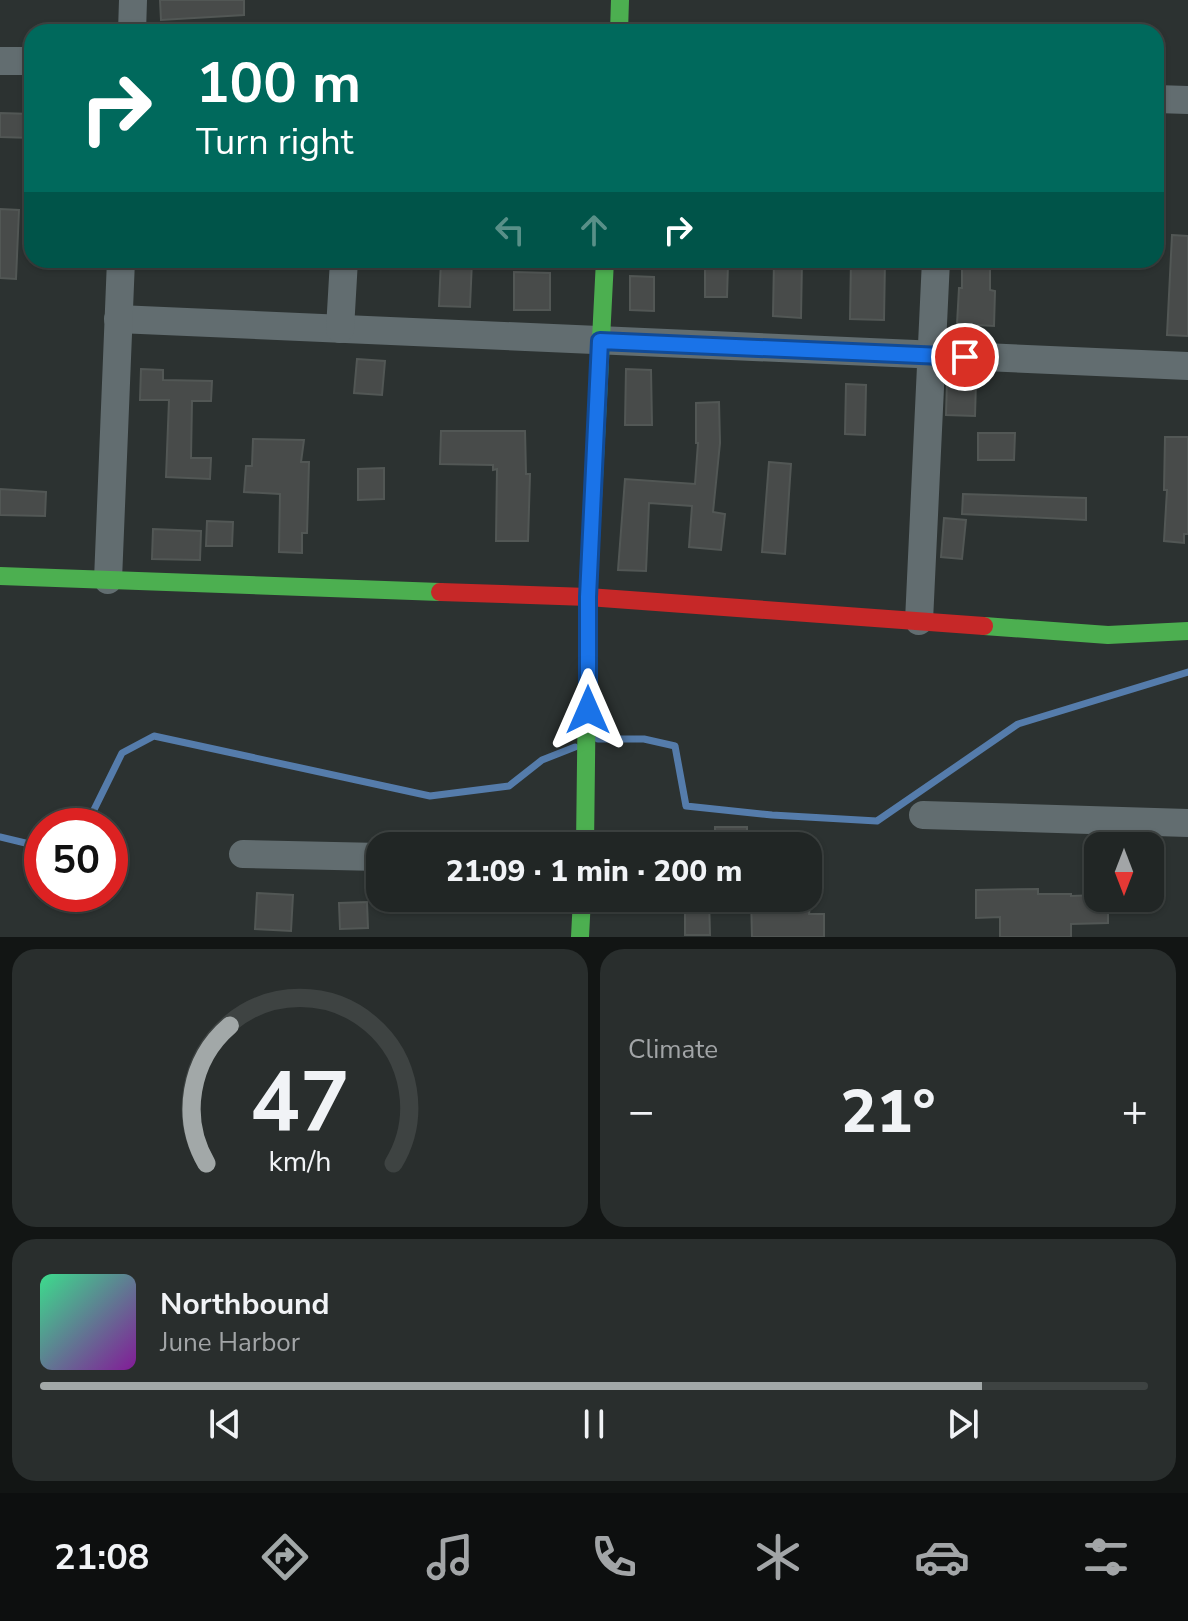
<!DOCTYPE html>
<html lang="en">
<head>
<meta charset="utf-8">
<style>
  :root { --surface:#212625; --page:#292e2d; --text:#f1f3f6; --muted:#a2a5a7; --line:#3e4342; --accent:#a2a8a8 }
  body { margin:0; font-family:"Nunito Sans",sans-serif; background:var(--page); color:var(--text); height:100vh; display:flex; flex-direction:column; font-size:30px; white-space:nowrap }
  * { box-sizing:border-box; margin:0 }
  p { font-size:26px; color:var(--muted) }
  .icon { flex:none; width:44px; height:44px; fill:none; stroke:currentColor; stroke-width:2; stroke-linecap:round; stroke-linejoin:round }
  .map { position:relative; height:937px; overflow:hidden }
  .panel { display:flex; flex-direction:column; gap:12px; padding:12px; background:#121514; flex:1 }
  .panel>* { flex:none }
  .hud { position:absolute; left:24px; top:24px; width:1140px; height:244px; border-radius:24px; box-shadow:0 2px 6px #0004,0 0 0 2px var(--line); background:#00695c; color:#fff; overflow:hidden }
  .needle { width:52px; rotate:180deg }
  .fabs { position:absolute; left:1084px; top:832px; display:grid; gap:16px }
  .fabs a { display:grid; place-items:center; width:80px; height:80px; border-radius:16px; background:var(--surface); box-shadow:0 2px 6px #0004,0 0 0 2px var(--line); font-size:40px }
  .speed { position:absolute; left:24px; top:808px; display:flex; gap:16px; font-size:40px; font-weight:700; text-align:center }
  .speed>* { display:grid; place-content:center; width:104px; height:104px; border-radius:50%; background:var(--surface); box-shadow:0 2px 6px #0004,0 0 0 2px var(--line); line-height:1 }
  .speed .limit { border:12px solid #d22; background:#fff; color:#111 }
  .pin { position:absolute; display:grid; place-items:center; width:68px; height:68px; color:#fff; margin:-34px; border:4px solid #fff; border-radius:50%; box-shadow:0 2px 8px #0007 }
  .me { position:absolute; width:88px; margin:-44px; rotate:0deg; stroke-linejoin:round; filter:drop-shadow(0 0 6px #0008) }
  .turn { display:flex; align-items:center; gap:28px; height:168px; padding:0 40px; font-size:36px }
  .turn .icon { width:104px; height:104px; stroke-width:2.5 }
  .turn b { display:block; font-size:56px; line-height:68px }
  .lanes { display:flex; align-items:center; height:76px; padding:0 40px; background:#0003; justify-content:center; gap:40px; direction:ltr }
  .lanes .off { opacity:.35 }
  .big { font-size:60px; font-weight:800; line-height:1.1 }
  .panel .widget { flex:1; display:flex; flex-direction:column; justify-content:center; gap:12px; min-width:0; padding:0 28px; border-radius:24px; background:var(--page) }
  .panel .dial { align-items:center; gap:0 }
  .dial svg { height:208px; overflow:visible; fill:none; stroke:var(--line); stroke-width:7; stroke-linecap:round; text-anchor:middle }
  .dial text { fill:var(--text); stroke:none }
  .song { display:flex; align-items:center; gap:24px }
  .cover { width:96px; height:96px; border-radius:12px; background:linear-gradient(135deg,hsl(150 70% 55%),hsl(290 70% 35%)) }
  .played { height:8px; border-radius:4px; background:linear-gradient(90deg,var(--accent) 85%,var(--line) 85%) }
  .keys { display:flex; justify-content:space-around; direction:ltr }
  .heat { display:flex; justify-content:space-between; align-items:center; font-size:44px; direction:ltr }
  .panel .tiles { flex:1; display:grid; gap:12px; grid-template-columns:1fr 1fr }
  .widget:last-child { grid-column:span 2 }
  .trip { position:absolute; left:366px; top:832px; width:456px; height:80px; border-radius:24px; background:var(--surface); box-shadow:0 2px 6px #0004,0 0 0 2px var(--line); font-weight:800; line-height:80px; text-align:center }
  .tab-bar { display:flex; height:128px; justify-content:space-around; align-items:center; background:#0d0f0f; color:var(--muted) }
  .tab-bar .icon { width:56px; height:56px }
  .tab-bar .active { color:var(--accent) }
  .tab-bar b { font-size:36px; color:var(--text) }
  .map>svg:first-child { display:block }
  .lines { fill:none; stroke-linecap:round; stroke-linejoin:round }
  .stream { stroke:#557cab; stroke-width:7 }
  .building { fill:#484b4a; stroke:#525755; stroke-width:2 }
  .street { stroke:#626d70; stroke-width:28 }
  .fast { stroke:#4caf50; stroke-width:18 }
  .jam { stroke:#c62828; stroke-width:18 }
  .route-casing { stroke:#114b97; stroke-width:20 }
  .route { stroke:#1a73e8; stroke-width:14 }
</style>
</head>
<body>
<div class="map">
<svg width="1188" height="937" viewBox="0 0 1188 937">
  <rect width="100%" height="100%" fill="#2c3231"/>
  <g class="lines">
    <!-- stream -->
    <g class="stream">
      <polyline points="598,739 644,739 675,746 686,806 772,815 877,821 1018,724 1188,672"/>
      <polyline points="86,826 122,753 154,736 430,796 509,786 542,760 575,747"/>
      <polyline points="0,837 42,847"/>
    </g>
  </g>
  <!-- building -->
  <g class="building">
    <polygon points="160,0 244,0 244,15 161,20"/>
    <polygon points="0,113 32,114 32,138 0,137"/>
    <polygon points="0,209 19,210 16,279 0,278"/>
    <polygon points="1172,235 1188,236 1188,336 1167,335"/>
    <polygon points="441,260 472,260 470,307 439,306"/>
    <polygon points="774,260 802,260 801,318 773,316"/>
    <polygon points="851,260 885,260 884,320 850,319"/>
    <polygon points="962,260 990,260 990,290 995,291 994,326 957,324 959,288 962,288"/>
    <polygon points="705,264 728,264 727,297 705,297"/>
    <polygon points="514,272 550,273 550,310 514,310"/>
    <polygon points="630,276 654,277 654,311 630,310"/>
    <polygon points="357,359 385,361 382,395 354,393"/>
    <polygon points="141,369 163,370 163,380 212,381 211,401 192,401 191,458 211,458 210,479 166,477 169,400 140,400"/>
    <polygon points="626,369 651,370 652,425 625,425"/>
    <polygon points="947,380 976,381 975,416 946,415"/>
    <polygon points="846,384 866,385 865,435 845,434"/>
    <polygon points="719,402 720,443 713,512 725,514 721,550 689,547 692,506 649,503 646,571 618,570 625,479 695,484 698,443 696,443 696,403"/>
    <polygon points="441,431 525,431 526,474 530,474 528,541 496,541 497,469 493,470 493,465 440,464"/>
    <polygon points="978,433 1015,433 1014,460 978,460"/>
    <polygon points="1165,437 1188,437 1188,534 1184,534 1184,543 1164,541 1167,490 1164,490"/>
    <polygon points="253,439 304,440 301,462 309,462 307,533 302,533 302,553 279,552 280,494 244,492 246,466 252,466"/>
    <polygon points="769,462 791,464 785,554 762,552"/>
    <polygon points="384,468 384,499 358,500 358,469"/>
    <polygon points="0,489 46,492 45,516 0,515"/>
    <polygon points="963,494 1086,498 1086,520 962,514"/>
    <polygon points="944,518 966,520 962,559 941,557"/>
    <polygon points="207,521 233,522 232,546 206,546"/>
    <polygon points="153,529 201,531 200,560 152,559"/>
    <rect x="715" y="827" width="32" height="19"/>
    <polygon points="1038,889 1038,894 1071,894 1071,896 1098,895 1098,898 1108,898 1108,923 1071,924 1071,937 1000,937 1000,917 976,918 976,890"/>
    <polygon points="257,893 293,895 291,931 255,929"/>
    <polygon points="685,898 709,898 710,935 685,935"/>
    <polygon points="751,898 811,898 809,914 824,914 824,937 752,937"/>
    <polygon points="367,902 368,928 340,929 339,903"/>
  </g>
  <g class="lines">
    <!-- street -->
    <g class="street">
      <polyline points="132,32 133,0"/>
      <polyline points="0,61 32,61"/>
      <polyline points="1156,99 1188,100"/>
      <polyline points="118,319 1188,366"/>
      <polyline points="340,329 344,260"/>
      <polyline points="108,580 121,260"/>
      <polyline points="919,621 936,260"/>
      <polyline points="923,815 1188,823"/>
      <polyline points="243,854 380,857"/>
    </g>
    <!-- fast -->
    <g class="fast">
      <polyline points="619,32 620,0"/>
      <polyline points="0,576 440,592"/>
      <polyline points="984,626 1108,635 1188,631"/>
      <polyline points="585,846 588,597 605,260"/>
      <polyline points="580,937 582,898"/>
    </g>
    <!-- jam -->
    <polyline class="jam" points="440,592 588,597 984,626"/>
  </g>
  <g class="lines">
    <!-- route casing -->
    <g class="route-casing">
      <polyline id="route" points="588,710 588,597 600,341 965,357"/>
    </g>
    <!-- route -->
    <use href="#route" class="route"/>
  </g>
</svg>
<div class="fabs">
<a><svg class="needle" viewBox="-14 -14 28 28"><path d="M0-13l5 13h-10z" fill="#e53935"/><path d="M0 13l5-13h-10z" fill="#a2a5a7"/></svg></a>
</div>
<div class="speed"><div class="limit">50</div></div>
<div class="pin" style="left:965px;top:357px;background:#d93025"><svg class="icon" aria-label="arrive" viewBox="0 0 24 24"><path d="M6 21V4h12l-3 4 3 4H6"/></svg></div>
<svg class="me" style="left:588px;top:710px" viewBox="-20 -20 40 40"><path d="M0-17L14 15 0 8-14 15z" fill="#1a73e8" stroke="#fff" stroke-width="4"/></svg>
<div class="trip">21:09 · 1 min · 200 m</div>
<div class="hud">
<div class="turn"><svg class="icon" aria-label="right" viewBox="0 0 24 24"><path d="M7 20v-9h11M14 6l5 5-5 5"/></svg><div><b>100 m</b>Turn right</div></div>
<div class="lanes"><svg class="icon off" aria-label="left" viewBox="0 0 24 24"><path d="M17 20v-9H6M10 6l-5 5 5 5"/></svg><svg class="icon off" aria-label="ahead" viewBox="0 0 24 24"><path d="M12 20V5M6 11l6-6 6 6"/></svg><svg class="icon" aria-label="right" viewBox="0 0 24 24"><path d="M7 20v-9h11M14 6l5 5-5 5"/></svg></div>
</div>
</div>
<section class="panel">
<div class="tiles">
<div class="widget dial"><svg viewBox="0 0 100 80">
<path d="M14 69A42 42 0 1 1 86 69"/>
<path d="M14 69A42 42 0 0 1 23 16" stroke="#a2a8a8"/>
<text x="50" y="56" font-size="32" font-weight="700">47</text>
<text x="50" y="72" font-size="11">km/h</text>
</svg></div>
<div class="widget"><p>Climate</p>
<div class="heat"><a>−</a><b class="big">21°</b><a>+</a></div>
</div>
<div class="widget">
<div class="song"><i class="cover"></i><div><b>Northbound</b><p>June Harbor</p></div></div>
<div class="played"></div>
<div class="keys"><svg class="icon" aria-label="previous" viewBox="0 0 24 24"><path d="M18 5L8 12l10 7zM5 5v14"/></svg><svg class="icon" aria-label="pause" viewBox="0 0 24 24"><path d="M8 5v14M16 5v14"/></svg><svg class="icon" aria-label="next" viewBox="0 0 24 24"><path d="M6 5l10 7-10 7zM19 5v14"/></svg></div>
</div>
</div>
</section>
<nav class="tab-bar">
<b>21:08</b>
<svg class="icon active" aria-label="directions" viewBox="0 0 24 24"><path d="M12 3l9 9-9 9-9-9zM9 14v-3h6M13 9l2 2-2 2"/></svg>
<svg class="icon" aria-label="music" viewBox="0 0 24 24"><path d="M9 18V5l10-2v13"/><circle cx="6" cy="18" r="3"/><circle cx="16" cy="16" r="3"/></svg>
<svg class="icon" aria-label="phone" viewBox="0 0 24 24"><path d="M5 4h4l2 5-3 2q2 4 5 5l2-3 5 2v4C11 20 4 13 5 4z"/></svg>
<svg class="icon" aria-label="climate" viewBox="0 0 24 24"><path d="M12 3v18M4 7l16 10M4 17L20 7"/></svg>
<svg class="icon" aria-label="car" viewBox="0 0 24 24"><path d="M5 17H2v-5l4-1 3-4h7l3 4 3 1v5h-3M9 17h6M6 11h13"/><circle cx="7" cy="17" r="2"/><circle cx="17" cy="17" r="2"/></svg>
<svg class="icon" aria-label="filters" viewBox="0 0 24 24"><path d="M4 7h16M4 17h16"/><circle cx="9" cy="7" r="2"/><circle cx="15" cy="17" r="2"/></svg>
</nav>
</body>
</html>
